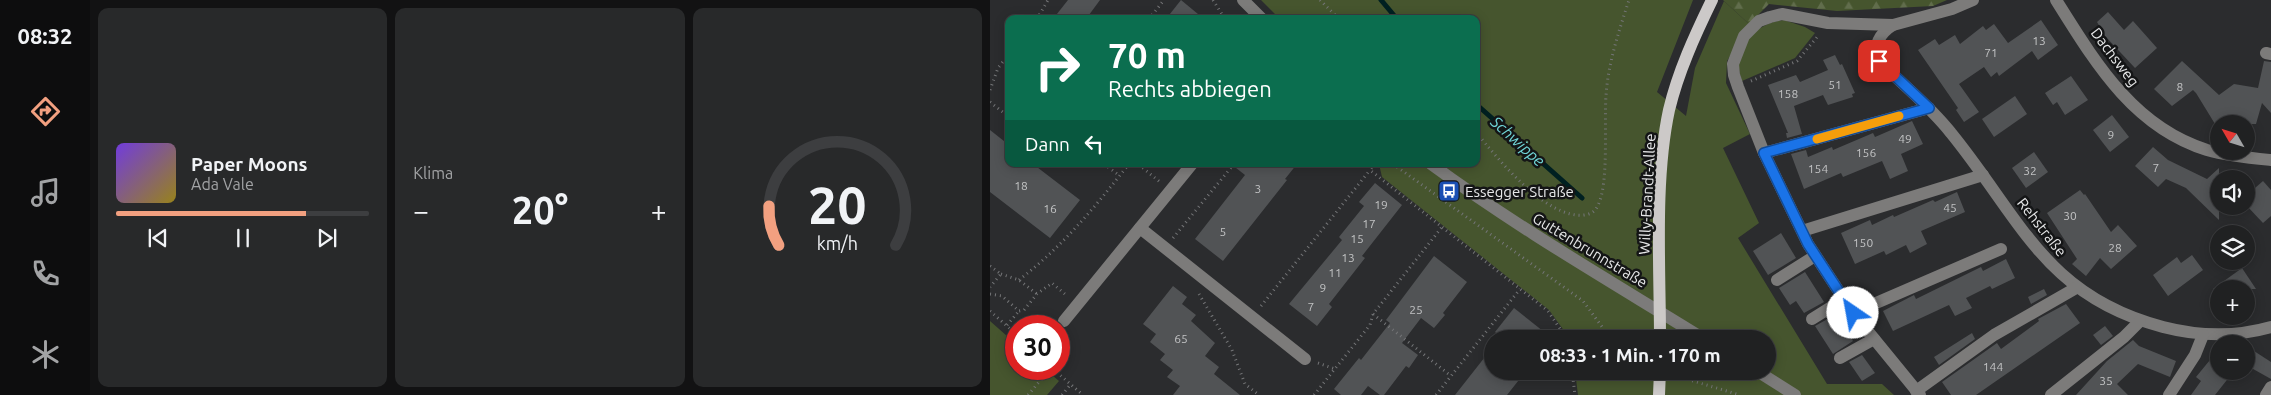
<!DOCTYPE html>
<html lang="de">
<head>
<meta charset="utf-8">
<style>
  :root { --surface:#202122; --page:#28292a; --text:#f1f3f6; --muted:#a2a3a5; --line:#3d3e40; --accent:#f2a080 }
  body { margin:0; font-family:Ubuntu,sans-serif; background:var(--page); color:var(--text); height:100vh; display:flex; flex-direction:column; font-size:19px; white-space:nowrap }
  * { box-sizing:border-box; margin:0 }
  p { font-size:16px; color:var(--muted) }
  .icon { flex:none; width:28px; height:28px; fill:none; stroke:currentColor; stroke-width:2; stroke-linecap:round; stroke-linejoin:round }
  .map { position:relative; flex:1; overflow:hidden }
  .side { display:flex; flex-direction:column; gap:8px; padding:8px; background:#121213; width:900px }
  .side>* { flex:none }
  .hud { position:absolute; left:15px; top:15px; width:475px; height:152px; border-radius:10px; box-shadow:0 2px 12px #0003,0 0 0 1px var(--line); background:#0b6e4f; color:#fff; overflow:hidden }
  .needle { width:32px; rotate:309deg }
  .buttons { position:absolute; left:1220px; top:115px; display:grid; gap:10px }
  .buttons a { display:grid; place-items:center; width:45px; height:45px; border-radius:50%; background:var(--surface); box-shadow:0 2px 12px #0003,0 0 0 1px var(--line); font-size:25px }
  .speed { position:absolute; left:15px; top:315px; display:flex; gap:10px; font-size:25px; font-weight:700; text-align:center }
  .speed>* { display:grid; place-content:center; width:65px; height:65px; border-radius:50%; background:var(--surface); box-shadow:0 2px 12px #0003,0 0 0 1px var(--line); line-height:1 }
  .speed .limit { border:8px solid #d22; background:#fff; color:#111 }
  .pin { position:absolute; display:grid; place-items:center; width:42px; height:42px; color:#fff; margin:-21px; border-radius:10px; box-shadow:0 2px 8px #0006 }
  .me { position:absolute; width:55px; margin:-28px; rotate:327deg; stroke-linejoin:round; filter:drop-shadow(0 0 4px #0008) }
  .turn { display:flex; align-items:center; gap:18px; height:105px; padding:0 20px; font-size:22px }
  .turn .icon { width:65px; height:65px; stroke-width:2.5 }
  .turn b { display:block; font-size:35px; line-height:42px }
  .then { display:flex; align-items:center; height:48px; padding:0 20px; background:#0003; gap:10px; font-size:19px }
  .big { font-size:38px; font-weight:700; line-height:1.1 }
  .side .card { flex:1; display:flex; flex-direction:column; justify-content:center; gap:8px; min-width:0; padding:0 18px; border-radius:10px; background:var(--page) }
  .side .dial { align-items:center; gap:0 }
  .dial svg { height:130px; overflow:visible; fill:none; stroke:var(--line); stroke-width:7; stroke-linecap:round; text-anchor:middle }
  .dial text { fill:var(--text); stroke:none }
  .song { display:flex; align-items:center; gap:15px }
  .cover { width:60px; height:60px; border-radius:8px; background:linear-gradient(135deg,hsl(260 70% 55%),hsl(50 70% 35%)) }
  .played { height:5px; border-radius:2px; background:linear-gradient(90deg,var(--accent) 75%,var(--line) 75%) }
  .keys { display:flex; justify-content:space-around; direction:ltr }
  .heat { display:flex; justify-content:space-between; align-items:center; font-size:28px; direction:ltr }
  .side .tiles { flex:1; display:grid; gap:8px; grid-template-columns:repeat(3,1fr) }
  .trip { position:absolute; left:494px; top:330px; width:292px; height:50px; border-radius:25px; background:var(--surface); box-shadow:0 2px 12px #0003,0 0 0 1px var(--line); font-weight:700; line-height:50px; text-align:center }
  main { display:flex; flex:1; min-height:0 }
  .menu { display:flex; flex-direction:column; width:90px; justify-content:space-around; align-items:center; background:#0d0d0e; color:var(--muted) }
  .menu .icon { width:35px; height:35px }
  .menu .active { color:var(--accent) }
  .menu b { font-size:22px; color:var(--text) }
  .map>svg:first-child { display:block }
  .green { fill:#46552e }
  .forest { fill:url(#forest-firs) }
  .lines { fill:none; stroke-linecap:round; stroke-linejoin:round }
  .stream { stroke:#002021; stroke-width:5 }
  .building { fill:#515355 }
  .path { stroke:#757678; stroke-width:3; stroke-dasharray:1 4; stroke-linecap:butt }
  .minor { stroke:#7c7b7a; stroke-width:12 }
  .major { stroke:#ccc9c8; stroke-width:12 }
  .route-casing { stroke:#114b97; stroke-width:12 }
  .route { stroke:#1a73e8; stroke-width:9 }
  .slow { stroke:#f59e0b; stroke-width:9 }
  .labels { text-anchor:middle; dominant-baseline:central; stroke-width:5; stroke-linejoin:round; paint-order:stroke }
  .number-label { font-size:12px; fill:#c2c3c4 }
  .street-label { font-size:15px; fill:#e7e8e9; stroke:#141516 }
  .poi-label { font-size:15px; fill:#e7e8e9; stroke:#141516; text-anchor:start }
  .water-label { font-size:16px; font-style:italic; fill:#70d5d7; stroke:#141516 }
</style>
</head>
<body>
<main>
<nav class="menu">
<b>08:32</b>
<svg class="icon active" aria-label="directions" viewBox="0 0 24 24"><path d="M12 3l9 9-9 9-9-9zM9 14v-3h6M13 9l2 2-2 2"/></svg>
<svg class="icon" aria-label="music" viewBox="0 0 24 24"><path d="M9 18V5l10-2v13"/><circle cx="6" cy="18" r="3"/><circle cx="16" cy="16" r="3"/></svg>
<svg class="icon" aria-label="phone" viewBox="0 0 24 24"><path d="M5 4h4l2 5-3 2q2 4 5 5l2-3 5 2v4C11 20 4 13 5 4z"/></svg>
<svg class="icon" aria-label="climate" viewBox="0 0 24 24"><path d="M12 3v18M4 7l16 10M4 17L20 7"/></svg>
</nav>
<section class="side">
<div class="tiles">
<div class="card">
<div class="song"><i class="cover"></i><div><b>Paper Moons</b><p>Ada Vale</p></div></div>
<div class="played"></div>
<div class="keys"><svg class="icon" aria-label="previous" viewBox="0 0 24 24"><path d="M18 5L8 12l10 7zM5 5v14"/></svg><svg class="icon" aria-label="pause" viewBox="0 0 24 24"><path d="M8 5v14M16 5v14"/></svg><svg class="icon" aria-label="next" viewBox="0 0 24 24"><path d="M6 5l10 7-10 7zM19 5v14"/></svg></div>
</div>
<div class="card"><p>Klima</p>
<div class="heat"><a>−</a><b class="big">20°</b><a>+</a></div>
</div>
<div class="card dial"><svg viewBox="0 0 100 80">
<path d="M14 69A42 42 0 1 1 86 69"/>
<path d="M14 69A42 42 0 0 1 8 45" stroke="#f2a080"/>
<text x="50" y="56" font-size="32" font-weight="700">20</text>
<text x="50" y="72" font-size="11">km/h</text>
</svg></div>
</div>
</section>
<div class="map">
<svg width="1281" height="395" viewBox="0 0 1281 395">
  <defs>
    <pattern id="forest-firs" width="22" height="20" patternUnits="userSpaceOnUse" patternTransform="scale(1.25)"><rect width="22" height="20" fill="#46552e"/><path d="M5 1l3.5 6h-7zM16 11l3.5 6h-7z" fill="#616d4c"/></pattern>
  </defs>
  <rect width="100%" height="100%" fill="#2b2c2e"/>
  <!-- green -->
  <g class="green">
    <polygon points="271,0 703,0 667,92 696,116 705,68 734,1 759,24 737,61 736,83 760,134 733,148 769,223 748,238 837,384 892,384 904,395 588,395 585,371 778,371 778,339 580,339 559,310 392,177 389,164 486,164 486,19 290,19"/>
    <path d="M794 20 815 27 825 33 805 58 752 81C740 50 764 23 794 20Z"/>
    <polygon points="0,321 26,344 26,369 55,369 69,381 57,395 0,395"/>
  </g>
  <!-- forest -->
  <polygon class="forest" points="733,0 957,0 943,6 847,11 779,4 759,24"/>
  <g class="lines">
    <!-- stream -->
    <g class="stream">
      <polyline points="391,0 407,19"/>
      <polyline points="486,104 592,198"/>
    </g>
  </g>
  <!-- building -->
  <g class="building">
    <polygon points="78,0 110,0 96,19 63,19"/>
    <polygon points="191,0 214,19 176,19"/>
    <polygon points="1118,12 1134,30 1143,21 1167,48 1145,68 1115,36 1107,22"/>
    <polygon points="1051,20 1068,45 1048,60 1042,51 1009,76 1007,72 1001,77 994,67 969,84 989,112 974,122 966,110 968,108 928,50 945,39 949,45 965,35 970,44 993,26 996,30 1004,24 1018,43"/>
    <polygon points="845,55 850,65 852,64 865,93 862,94 863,97 838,105 833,95 804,106 812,134 797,138 796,133 798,133 778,85 806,75 810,82 838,70 833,60"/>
    <polygon points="1192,61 1229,95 1244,84 1268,88 1274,61 1281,62 1281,113 1272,103 1266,124 1225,124 1206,93 1203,90 1182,106 1164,89"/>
    <polygon points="1081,76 1098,100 1075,115 1067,102 1063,105 1055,93"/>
    <polygon points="1025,96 1037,114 1004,137 992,119"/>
    <polygon points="1122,115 1139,137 1120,152 1103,130"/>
    <polygon points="922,121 933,144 911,154 918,171 900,179 892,161 853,177 851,173 814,189 801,154 816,150 818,157 842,147 843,150 883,133 885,137"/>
    <polygon points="0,130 19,145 19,164 43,164 90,200 60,238 0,192"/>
    <polygon points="1163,147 1178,160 1217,179 1229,168 1229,220 1196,188 1176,179 1168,187 1145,166"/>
    <polygon points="1044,152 1058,172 1036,188 1022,168"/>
    <polygon points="241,164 307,164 295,179 297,180 233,261 205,239 255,175"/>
    <polygon points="1273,181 1281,190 1281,216 1273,223 1256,205 1256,196"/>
    <polygon points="385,183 412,205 372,256 375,258 339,304 342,307 327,326 299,304 352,240 349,237 374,206 369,202"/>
    <polygon points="1090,190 1094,195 1095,194 1121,232 1128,225 1147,246 1121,269 1110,258 1096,276 1082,264 1087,259 1057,213"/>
    <polygon points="967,192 975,212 931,231 937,244 920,253 916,245 896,255 894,251 865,264 851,233 880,220 882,225 903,215 904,217 943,200 945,202"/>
    <polygon points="791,233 806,258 778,275 763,251"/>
    <polygon points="1202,255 1213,270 1178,296 1163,275 1187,257 1191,263"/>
    <polygon points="444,256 477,282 453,313 455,315 444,328 431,318 412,343 428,355 419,368 416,366 394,395 390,395 378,386 371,395 351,395 344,389 369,358 371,360 400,323 396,320"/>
    <polygon points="1016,259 1025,278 1002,289 1000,286 976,298 982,308 965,316 959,305 903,331 893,311 924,295 926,299 991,267 993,271"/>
    <polygon points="1252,268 1266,289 1223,289"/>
    <polygon points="815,272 834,302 814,313 806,301 800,305 789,288"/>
    <polygon points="183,286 197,297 192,304 206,315 201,321 225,343 215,356 229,367 224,374 250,395 183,395 190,386 177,377 183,370 170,360 175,354 160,342 166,334 153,324"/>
    <polygon points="1054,289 1057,295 1041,304 1038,297"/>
    <polygon points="1076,304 1090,323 986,395 961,395 952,382 1007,343 1011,349 1049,321 1048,319"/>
    <polygon points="524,308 563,339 513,339 505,332"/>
    <polygon points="843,316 846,320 848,318 863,341 843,354 825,326"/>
    <polygon points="1115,326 1123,336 1111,345 1103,335"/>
    <polygon points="982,333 985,339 949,365 944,357"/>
    <polygon points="1143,340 1149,346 1186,361 1180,377 1148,364 1127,384 1138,395 1086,395 1117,361"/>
    <polygon points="502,348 502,371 536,371 517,395 465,395"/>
    <polygon points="1229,349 1229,371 1244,371 1225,395 1201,395 1211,381 1206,377"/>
    <polygon points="1264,351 1281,362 1281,379 1256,365"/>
    <polygon points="872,355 885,373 872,381 859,362"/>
  </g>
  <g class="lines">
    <!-- path -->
    <g class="path">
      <polyline points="223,0 235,19"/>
      <polyline points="330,0 349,19"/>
      <polyline points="47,19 58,0"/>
      <polyline points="159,19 174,0"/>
      <polyline points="761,81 807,61 828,36"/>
      <polyline points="0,90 8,68 19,54"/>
      <polyline points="0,102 19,117"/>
      <path d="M486 132C508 159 556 219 594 215 601 214 605 212 608 205 619 184 614 122 616 96 618 63 629 31 639 0"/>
      <polyline points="114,164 130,176"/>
      <polyline points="144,164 148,164 170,182"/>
      <polyline points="385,164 380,170 558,311 577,339"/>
      <polyline points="403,164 593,301 621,339"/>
      <polyline points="183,238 244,164"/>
      <polyline points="0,266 11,274 0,287"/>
      <polyline points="11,274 29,280 47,294"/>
      <path d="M29 280C74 245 104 208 139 164"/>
      <polyline points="0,294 12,296 29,311 34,310 47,294 62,283 76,295"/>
      <polyline points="209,294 242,350 255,384 269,395"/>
      <polyline points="271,306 380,170"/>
      <polyline points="0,311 26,334"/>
      <polyline points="383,314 461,376"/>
      <polyline points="17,325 29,311"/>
      <polyline points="328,363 345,369"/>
      <polyline points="63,369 93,395"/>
      <polyline points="582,371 585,395"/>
      <polyline points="683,375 750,395"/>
      <polyline points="38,395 60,369"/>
      <polyline points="72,395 80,385"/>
      <polyline points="324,395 380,325 383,314 452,227"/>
      <polyline points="446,395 530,289"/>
    </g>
    <!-- minor -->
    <g class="minor">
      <polyline points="253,0 272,19"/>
      <path d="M1066 0C1105 62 1143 127 1217 150 1238 156 1260 158 1281 160"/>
      <path d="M903 25C890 33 882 46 889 61 913 85 940 106 961 133 1031 219 1055 296 1173 327 1208 336 1246 337 1281 327"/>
      <polyline points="1276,53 1281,54"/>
      <polyline points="774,153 939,108"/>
      <path d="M441 164C528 228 622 282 714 339"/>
      <polyline points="150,228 315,359"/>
      <polyline points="812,231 993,175"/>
      <polyline points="787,280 825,256"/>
      <polyline points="863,313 1011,249"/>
      <polyline points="822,319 854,299"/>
      <polyline points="74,321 202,164"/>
      <polyline points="850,358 884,339"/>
      <polyline points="767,371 805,395"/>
      <polyline points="926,391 1004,335 1086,288"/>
      <polyline points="930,395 863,313 818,244 774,153 748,87 744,75 743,64 754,36 769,21 780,17 792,14 838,23 903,25 962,9 983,0"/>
      <polyline points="1061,395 1134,337 1150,321"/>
      <polyline points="1179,395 1205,355 1213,335"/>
      <polyline points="1276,395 1281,387"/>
    </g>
    <!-- major -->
    <g class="major">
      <path d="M670 339C670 267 664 180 679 110 688 72 705 35 722 0"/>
      <polyline points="669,395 670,371"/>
    </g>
  </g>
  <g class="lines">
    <!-- route casing -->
    <g class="route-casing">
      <polyline id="route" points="863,313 818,244 774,153 939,108 889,61"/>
    </g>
    <!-- route -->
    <use href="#route" class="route"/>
    <!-- slow -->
    <polyline class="slow" points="827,139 909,116"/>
  </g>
  <!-- icons -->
  <defs>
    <g id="bus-square" transform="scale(1.125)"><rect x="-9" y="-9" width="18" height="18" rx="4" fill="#1a4fb4" stroke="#141516"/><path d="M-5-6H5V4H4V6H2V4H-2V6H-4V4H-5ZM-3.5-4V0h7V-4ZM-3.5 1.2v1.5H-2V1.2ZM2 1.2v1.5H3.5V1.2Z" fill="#fff"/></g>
  </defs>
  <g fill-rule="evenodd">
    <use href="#bus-square" x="459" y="191"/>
  </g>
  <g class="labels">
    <!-- number labels -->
    <g class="number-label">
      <text x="1049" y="40">13</text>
      <text x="1001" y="52">71</text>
      <text x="845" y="84">51</text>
      <text x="1190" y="86">8</text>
      <text x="798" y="93">158</text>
      <text x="1121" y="134">9</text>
      <text x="915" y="138">49</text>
      <text x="876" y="152">156</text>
      <text x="1166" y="167">7</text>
      <text x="828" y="168">154</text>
      <text x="1040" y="170">32</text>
      <text x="31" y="185">18</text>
      <text x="268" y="188">3</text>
      <text x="391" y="204">19</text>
      <text x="960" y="207">45</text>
      <text x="60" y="208">16</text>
      <text x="1080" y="215">30</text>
      <text x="379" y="223">17</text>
      <text x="233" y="231">5</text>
      <text x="367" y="238">15</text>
      <text x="873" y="242">150</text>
      <text x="1125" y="247">28</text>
      <text x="358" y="257">13</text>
      <text x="345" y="272">11</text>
      <text x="333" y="287">9</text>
      <text x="321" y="306">7</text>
      <text x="426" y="309">25</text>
      <text x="191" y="338">65</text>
      <text x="1003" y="366">144</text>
      <text x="1116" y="380">35</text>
    </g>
    <!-- street labels -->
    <g class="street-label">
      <text transform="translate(1125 57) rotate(53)">Dachsweg</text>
      <text transform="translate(657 194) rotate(-87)">Willy-Brandt-Allee</text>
      <text transform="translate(1052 227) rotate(52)">Rehstraße</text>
      <text transform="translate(600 250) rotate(31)">Guttenbrunnstraße</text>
    </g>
    <!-- poi labels -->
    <g class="poi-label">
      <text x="475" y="191">Essegger Straße</text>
    </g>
    <!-- water labels -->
    <g class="water-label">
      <text transform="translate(528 141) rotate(42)">Schwippe</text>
    </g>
  </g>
</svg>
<div class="buttons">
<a><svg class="needle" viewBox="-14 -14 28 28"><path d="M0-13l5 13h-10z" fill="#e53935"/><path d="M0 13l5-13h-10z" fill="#a2a3a5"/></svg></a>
<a><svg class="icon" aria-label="sound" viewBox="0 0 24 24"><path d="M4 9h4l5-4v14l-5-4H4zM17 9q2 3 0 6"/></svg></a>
<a><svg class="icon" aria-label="layers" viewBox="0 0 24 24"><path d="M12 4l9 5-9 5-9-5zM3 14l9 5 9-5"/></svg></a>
<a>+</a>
<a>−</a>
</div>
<div class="speed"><div class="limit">30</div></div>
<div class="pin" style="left:889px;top:61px;background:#d93025"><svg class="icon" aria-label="arrive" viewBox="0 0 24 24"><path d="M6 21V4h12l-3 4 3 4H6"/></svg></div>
<svg class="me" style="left:863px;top:313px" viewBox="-20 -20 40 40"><circle r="19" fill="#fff"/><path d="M0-13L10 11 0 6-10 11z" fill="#1a73e8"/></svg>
<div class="trip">08:33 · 1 Min. · 170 m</div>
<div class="hud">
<div class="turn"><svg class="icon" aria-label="right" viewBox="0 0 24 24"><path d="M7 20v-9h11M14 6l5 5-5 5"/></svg><div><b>70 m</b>Rechts abbiegen</div></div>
<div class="then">Dann<svg class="icon" aria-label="left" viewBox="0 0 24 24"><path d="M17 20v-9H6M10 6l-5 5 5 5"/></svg></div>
</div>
</div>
</main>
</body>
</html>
